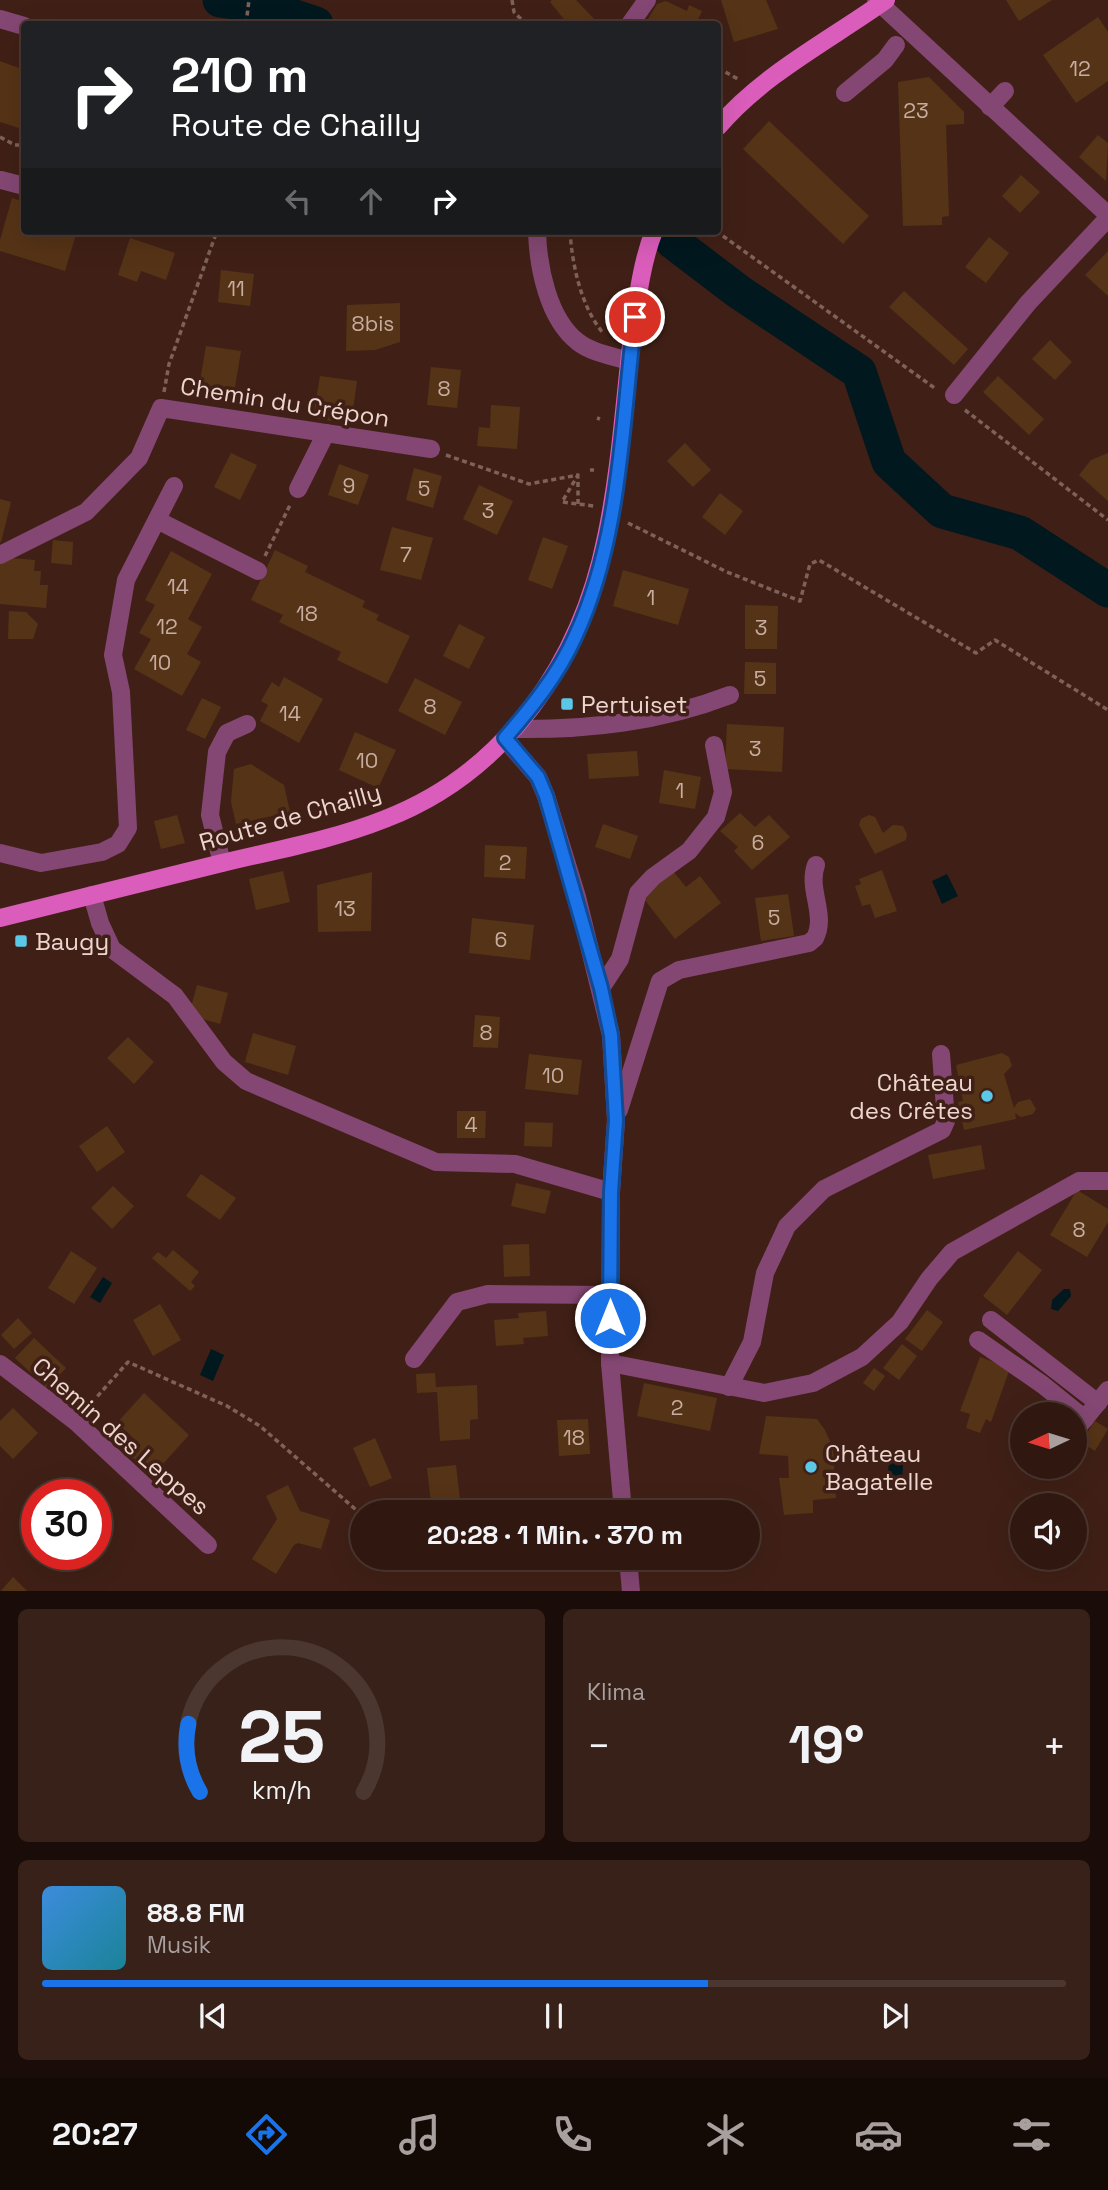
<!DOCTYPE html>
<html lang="de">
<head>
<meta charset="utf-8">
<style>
  :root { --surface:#301810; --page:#382119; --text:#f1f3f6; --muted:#a8a09f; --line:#4b3730; --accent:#1a73e8 }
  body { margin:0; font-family:"Space Grotesk",sans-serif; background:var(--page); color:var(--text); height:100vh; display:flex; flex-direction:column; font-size:26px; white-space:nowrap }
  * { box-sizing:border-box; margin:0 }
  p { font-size:23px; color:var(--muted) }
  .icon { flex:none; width:38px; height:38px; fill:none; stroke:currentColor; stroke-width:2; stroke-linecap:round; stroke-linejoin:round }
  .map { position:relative; height:1591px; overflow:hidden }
  .panel { display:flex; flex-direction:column; gap:18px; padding:18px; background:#1a0d09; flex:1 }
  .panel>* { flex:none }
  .guide { position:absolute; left:21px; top:21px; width:700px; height:214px; border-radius:7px; box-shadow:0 7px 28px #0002,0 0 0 2px var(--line); background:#202124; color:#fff; overflow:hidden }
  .needle { width:46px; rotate:266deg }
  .fabs { position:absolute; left:1010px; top:1402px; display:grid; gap:14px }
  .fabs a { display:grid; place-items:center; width:77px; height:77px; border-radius:50%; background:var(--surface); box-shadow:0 7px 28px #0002,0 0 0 2px var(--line); font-size:35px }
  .speed { position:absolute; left:21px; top:1479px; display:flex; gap:14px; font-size:35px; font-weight:700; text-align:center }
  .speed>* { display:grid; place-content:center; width:91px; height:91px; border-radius:50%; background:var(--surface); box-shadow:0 7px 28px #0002,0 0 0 2px var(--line); line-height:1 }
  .speed .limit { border:10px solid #d22; background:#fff; color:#111 }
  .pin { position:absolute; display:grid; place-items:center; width:60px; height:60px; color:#fff; margin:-30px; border:4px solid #fff; border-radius:50%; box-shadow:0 2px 7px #0007 }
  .me { position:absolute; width:77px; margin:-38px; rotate:0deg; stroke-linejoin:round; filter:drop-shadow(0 0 5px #0008) }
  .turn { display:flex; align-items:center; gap:24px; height:147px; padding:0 35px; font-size:32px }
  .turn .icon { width:91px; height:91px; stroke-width:2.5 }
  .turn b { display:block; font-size:49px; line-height:60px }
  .lanes { display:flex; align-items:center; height:66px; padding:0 35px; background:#0003; justify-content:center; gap:35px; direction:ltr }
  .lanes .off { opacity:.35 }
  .big { font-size:52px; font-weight:600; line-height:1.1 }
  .panel .card { flex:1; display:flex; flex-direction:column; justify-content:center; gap:10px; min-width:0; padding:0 24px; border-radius:10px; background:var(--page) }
  .panel .dial { align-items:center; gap:0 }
  .dial svg { height:182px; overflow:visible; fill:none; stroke:var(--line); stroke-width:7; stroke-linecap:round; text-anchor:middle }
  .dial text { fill:var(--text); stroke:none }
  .song { display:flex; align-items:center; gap:21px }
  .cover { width:84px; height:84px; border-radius:10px; background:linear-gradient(135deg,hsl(210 70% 55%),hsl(190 70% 35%)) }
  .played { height:7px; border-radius:4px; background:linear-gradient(90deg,var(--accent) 65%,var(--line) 65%) }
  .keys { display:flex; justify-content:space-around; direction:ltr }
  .heat { display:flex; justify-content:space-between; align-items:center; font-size:38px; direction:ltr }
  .panel .tiles { flex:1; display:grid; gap:18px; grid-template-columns:1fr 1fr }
  .card:last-child { grid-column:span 2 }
  .trip { position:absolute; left:350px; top:1500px; width:410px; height:70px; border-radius:35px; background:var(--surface); box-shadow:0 7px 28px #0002,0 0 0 2px var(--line); font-weight:600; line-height:70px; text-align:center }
  .menu { display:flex; height:112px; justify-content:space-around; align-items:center; background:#130a06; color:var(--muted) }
  .menu .icon { width:49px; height:49px }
  .menu .current { color:var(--accent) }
  .menu b { font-size:32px; color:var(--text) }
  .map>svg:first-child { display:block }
  .water { fill:#01181e }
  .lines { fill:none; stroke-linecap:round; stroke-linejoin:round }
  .river { stroke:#01181e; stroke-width:35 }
  .building { fill:#553316 }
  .path { stroke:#7e6158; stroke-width:3.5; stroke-dasharray:5 3.5; stroke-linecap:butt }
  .minor { stroke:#844773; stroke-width:18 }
  .major { stroke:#db5dbb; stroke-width:18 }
  .route-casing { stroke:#114b97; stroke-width:18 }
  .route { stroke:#1a73e8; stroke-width:12 }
  .poi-dot { fill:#5ac8e6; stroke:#402016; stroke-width:2.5 }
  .labels { text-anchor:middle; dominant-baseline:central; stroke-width:7; stroke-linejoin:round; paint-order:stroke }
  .number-label { font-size:21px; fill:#c7ada1 }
  .street-label { font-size:24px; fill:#edd6cf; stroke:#402016 }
  .poi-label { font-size:24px; fill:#edd6cf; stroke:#402016; text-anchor:start }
</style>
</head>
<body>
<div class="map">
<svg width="1108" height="1592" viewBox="0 0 1108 1592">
  <rect width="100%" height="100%" fill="#402016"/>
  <!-- water -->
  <g class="water">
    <polygon points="947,874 958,896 942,904 932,881"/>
    <polygon points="103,1277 112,1283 100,1303 90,1297"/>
    <polygon points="1064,1289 1070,1289 1071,1296 1058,1311 1051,1309 1052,1300"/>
    <polygon points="211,1349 224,1355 213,1381 200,1375"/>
    <polygon points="890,1454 904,1455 901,1491 886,1490"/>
  </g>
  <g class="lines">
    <!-- river -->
    <g class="river">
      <polyline points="220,0 262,6 316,24"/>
      <polyline points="664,231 672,241 739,292 859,372 889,462 942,511 1020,533 1108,590"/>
    </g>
  </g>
  <!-- building -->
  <g class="building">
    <polygon points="552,0 576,0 599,24 568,24 550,2"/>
    <polygon points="721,0 766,0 778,29 734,42"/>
    <polygon points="1006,0 1052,0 1019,21"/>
    <polygon points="666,1 687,11 689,5 702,11 696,24 645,24 657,4"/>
    <polygon points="1098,17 1108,32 1108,81 1076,103 1043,55"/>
    <polygon points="0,61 24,70 24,121 22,120 19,128 0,122"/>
    <polygon points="929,77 964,112 964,124 946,125 949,216 942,217 942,225 903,226 898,82"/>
    <polygon points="769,121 869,216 843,244 743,149"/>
    <polygon points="1098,135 1108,143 1106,181 1079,157"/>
    <polygon points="1021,175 1040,192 1020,213 1002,196"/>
    <polygon points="12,198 24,202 24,231 77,231 65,271 0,251 0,240"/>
    <polygon points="989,237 1009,253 986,283 965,267"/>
    <polygon points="130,238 175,253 166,280 141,271 137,282 118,275"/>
    <polygon points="1108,251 1108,296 1085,275"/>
    <polygon points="221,270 254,274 250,306 218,302"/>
    <polygon points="904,291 968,349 954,365 889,307"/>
    <polygon points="400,303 400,342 375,350 346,351 347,305"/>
    <polygon points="1050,340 1072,362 1055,380 1032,359"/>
    <polygon points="206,346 241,351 233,399 198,393"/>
    <polygon points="431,367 461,370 457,408 427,405"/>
    <polygon points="320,376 357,381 351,424 313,418"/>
    <polygon points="998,376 1044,419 1029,435 983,392"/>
    <polygon points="491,405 520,407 517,449 477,446 479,427 490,428"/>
    <polygon points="685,443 711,470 693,487 667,461"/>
    <polygon points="231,453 257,465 240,500 214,487"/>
    <polygon points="1108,453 1108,501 1079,475 1091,460"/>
    <polygon points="339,464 369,475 358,505 328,495"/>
    <polygon points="414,468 442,476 433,508 406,500"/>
    <polygon points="479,485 513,501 497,535 463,519"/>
    <polygon points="720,493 743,511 725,535 702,517"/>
    <polygon points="0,499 11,502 1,542 0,542"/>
    <polygon points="392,527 433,538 421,580 380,570"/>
    <polygon points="543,537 568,546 552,589 528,580"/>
    <polygon points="53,540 73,542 72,565 51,563"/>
    <polygon points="275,550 308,566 305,572 365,601 362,607 379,615 376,620 410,636 387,684 337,660 341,652 279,622 283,615 251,600"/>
    <polygon points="171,551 212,574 188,619 202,627 187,654 201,662 182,696 134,669 151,639 139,633 155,605 145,600"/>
    <polygon points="0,557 35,560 34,571 41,571 40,585 48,585 46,608 0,604"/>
    <polygon points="623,570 689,589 678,625 613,606"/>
    <polygon points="745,605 778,606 777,649 745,649"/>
    <polygon points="9,611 26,612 38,624 33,639 8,639"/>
    <polygon points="459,624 485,637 469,669 443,656"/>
    <polygon points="745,662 776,663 776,694 744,694"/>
    <polygon points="284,677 323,699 299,743 260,721 268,705 261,701 272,682 279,687"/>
    <polygon points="415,678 462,702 445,735 398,711"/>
    <polygon points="202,698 221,707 205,739 186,730"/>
    <polygon points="727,724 784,727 782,772 725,769"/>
    <polygon points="355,732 396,750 378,788 339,770"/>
    <polygon points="637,751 639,776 589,779 587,754"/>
    <polygon points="251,764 284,785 290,812 236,824 231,802 234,769"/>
    <polygon points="664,770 701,777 695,809 659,803"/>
    <polygon points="740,813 755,827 769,815 790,837 752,870 734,851 738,847 720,831"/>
    <polygon points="177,815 185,843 161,849 154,821"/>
    <polygon points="869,815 875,817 883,833 893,825 903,826 907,834 906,840 875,854 859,825 861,819"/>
    <polygon points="603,824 638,836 630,859 595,847"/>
    <polygon points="485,845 527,847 525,879 484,877"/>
    <polygon points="672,870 686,887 700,876 721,903 675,939 641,895"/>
    <polygon points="882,870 897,911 875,918 870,904 862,906 855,886 861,884 859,879"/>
    <polygon points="283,871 290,902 256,910 249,879"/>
    <polygon points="372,872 371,931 318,932 317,885"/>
    <polygon points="788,894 794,936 761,941 755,898"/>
    <polygon points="472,918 534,925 530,960 469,953"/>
    <polygon points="197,985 228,993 220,1024 189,1015"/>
    <polygon points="475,1015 500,1017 498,1048 473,1047"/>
    <polygon points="253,1033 296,1046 288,1075 245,1062"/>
    <polygon points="128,1037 154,1062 134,1084 107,1058"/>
    <polygon points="1002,1053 1009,1057 1012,1066 1004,1074 1014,1108 1018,1102 1030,1099 1036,1109 1033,1114 1021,1117 1015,1113 1016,1119 964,1130 958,1102 963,1101 956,1065"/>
    <polygon points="529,1054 582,1060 578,1095 525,1089"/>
    <polygon points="457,1111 486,1111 485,1138 457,1138"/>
    <polygon points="525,1122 553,1123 552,1147 524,1146"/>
    <polygon points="107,1126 125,1152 97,1172 79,1146"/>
    <polygon points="981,1145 985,1169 933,1179 928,1155"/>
    <polygon points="201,1174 236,1198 220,1220 186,1196"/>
    <polygon points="516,1183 551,1191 545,1214 511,1206"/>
    <polygon points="113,1186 134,1206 112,1229 91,1208"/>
    <polygon points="1077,1190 1108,1209 1108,1222 1087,1257 1050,1235"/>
    <polygon points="529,1244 530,1276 504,1277 503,1245"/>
    <polygon points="173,1250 199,1272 191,1282 195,1286 190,1291 152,1258 158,1252 166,1258"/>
    <polygon points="71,1251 97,1268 74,1304 48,1288"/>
    <polygon points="1018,1251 1042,1270 1007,1315 983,1296"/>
    <polygon points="160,1304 181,1340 153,1356 133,1320"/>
    <polygon points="927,1310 943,1322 922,1351 905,1339"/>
    <polygon points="546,1311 548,1336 523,1338 524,1344 496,1346 494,1320 519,1318 518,1313"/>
    <polygon points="18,1318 32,1333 14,1349 1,1335"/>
    <polygon points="34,1338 66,1368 47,1388 15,1358"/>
    <polygon points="902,1344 917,1356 899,1380 883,1368"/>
    <polygon points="980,1357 1010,1368 991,1422 986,1419 980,1433 966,1428 970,1414 960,1411"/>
    <polygon points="874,1368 885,1376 874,1391 863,1383"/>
    <polygon points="435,1373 436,1387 477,1385 478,1419 470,1420 470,1439 440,1441 437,1392 417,1393 416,1374"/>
    <polygon points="644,1383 717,1398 710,1431 637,1416"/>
    <polygon points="144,1393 189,1435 152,1476 131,1456 141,1445 117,1423"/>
    <polygon points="13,1408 38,1433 13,1459 0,1446 0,1421"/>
    <polygon points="766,1416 817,1419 825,1430 833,1448 836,1498 813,1500 813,1513 784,1515 779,1478 789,1478 788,1456 759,1454"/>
    <polygon points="588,1419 590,1454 559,1456 557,1420"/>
    <polygon points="1095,1421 1108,1429 1095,1451 1081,1442"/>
    <polygon points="375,1438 392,1478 370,1487 353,1448"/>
    <polygon points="456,1465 460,1500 431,1503 427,1468"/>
    <polygon points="288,1485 300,1511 330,1520 321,1549 298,1543 294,1545 276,1574 252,1559 277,1519 266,1496"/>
    <polygon points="1074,1507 1084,1509 1076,1548 1074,1548"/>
    <polygon points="13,1577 28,1592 0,1592"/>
  </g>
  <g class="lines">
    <!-- path -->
    <g class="path">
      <polyline points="512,0 514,12 526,24"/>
      <polyline points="246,24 249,0"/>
      <polyline points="718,68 738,79"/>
      <polyline points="0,137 15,145 24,145"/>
      <path d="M570 231C572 264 581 308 604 334"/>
      <polyline points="716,231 936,389"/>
      <polyline points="164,392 169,364 217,231"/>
      <polyline points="965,410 1108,520"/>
      <polyline points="597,418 600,419"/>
      <polyline points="446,455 529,484 578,475 562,502 594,506"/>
      <polyline points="590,470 594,470"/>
      <polyline points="578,504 578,477"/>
      <polyline points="628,523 727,572 800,601 810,564 819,560 976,653 995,640 1108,710"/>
      <polyline points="265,556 291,503"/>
      <polyline points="86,1409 128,1362 227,1406 260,1426 362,1515"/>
    </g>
    <!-- minor -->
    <g class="minor">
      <polyline points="876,0 1108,215"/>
      <polyline points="0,19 24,26"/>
      <polyline points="630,24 647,0"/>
      <polyline points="845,93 885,60 896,45"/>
      <polyline points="990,107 1005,91"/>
      <polyline points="1,180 24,186"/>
      <path d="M537 231C538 267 548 319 578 342 592 353 613 356 629 361"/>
      <polyline points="954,395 1028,303 1108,218"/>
      <polyline points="298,489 326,433"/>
      <polyline points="157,520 258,571"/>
      <polyline points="0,555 86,512 139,458 161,408 431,449"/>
      <path d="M513 729C588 730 660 722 730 695"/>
      <polyline points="505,739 538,777 546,796 577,897 611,1035 616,1120 611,1192 610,1363 623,1512"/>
      <polyline points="0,853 41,863 102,852 118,844 128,828 121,692 113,655 126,580 174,486"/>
      <polyline points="222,863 210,815 217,752 227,733 247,724"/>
      <polyline points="92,895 100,923 112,949 175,996 224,1062 246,1081 436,1162 515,1164 611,1192"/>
      <polyline points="601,988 620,959 638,893 653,877 689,851 716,817 723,792 714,745"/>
      <path d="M619 1110 660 981 679 970 809 943 815 938C827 915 807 889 816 865"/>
      <polyline points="991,1320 1098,1403"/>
      <polyline points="978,1340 1043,1385 1085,1419"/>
      <polyline points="414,1359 457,1302 488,1294 610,1295"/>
      <polyline points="610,1363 764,1393 813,1383 862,1357 900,1322 929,1279 952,1252 1079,1181 1108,1181"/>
      <polyline points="0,1364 75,1421 208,1545"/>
      <polyline points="729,1387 752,1342 765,1273 787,1226 824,1189 942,1130 946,1121 941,1054"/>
      <polyline points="1074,1432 1108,1390"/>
      <polyline points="628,1558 631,1592"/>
    </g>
    <!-- major -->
    <g class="major">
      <path d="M718 127C763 74 830 40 886 0"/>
      <path d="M0 918C74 900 148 881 222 863 276 850 332 840 385 819 507 772 581 661 606 537 620 471 624 404 632 337 637 302 641 264 654 231"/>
    </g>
  </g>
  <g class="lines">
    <!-- route casing -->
    <g class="route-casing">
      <path id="route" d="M610 1318 611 1192 616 1120 611 1035 601 988 546 796 538 777 505 738C532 707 558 675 575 637 621 539 622 423 635 317"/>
    </g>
    <!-- route -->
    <use href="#route" class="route"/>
  </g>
  <!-- markers -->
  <g class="poi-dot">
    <rect x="560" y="697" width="14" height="14" rx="3.5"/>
    <rect x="14" y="934" width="14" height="14" rx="3.5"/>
    <circle cx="987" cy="1096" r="7"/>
    <circle cx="811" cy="1467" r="7"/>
  </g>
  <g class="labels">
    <!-- number labels -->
    <g class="number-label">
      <text x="1080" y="68">12</text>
      <text x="916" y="110">23</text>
      <text x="236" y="288">11</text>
      <text x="373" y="323">8bis</text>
      <text x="444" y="388">8</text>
      <text x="349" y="485">9</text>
      <text x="424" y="488">5</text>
      <text x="488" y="510">3</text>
      <text x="406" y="554">7</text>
      <text x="178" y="586">14</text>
      <text x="651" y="597">1</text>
      <text x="307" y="613">18</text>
      <text x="167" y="626">12</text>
      <text x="761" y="627">3</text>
      <text x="160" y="662">10</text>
      <text x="760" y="678">5</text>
      <text x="430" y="706">8</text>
      <text x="290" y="713">14</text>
      <text x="755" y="748">3</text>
      <text x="367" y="760">10</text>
      <text x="680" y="790">1</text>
      <text x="758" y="842">6</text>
      <text x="505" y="862">2</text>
      <text x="345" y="908">13</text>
      <text x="774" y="917">5</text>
      <text x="501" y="939">6</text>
      <text x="486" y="1032">8</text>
      <text x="553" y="1075">10</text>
      <text x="471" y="1124">4</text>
      <text x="1079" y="1229">8</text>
      <text x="677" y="1407">2</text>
      <text x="574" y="1437">18</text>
    </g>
    <!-- street labels -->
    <g class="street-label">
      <text transform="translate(285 402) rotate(9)">Chemin du Crépon</text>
      <text transform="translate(290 817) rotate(-16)">Route de Chailly</text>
      <text transform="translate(121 1436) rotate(41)">Chemin des Leppes</text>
    </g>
    <!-- poi labels -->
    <g class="poi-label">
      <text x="581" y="704">Pertuiset</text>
      <text x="35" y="941">Baugy</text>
      <text x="973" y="1082" text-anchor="end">Château<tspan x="973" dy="28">des Crêtes</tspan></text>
      <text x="825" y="1453">Château<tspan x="825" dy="28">Bagatelle</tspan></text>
    </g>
  </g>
</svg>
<div class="fabs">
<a><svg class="needle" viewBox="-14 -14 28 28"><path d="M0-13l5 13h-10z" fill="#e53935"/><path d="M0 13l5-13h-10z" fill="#a8a09f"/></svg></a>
<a><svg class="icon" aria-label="sound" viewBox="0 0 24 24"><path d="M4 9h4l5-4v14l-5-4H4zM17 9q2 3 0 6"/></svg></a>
</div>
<div class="speed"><div class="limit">30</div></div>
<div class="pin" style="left:635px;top:317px;background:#d93025"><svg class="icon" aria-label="arrive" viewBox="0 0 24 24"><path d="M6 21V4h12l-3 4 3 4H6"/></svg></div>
<svg class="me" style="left:610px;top:1318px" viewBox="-20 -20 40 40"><circle r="17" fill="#1a73e8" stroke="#fff" stroke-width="3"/><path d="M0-11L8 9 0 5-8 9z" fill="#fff"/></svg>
<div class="trip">20:28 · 1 Min. · 370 m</div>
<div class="guide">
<div class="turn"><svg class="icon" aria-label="right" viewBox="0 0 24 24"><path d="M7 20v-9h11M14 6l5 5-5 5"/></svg><div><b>210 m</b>Route de Chailly</div></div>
<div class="lanes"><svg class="icon off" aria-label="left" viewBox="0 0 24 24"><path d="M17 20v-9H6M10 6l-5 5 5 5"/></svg><svg class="icon off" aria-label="ahead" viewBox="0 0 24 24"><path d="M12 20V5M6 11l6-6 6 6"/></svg><svg class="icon" aria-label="right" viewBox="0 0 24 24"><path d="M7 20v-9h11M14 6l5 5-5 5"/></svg></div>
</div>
</div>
<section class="panel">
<div class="tiles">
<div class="card dial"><svg viewBox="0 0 100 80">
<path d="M14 69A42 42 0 1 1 86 69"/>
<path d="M14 69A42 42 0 0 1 9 39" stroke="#1a73e8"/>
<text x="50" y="56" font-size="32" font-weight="700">25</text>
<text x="50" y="72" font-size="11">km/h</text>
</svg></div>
<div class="card"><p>Klima</p>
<div class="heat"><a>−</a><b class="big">19°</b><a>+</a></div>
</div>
<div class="card">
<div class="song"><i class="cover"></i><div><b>88.8 FM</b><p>Musik</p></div></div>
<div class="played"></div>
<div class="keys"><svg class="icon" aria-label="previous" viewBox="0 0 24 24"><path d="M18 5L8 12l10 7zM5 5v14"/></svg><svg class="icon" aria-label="pause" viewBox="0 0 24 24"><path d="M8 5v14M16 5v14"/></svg><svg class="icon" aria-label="next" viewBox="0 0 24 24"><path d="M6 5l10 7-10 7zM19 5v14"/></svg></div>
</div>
</div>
</section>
<nav class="menu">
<b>20:27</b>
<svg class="icon current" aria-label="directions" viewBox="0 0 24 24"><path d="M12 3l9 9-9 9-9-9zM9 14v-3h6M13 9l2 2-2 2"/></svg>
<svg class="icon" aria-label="music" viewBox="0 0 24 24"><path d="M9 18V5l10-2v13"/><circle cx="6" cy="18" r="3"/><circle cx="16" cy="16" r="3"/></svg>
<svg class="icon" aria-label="phone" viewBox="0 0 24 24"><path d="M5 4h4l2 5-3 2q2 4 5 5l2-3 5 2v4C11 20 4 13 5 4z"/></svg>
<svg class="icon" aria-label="climate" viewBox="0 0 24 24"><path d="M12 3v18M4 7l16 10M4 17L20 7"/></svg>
<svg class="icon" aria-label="car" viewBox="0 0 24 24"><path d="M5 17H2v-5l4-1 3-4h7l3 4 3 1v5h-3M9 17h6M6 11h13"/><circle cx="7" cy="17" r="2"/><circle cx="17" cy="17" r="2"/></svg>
<svg class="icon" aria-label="filters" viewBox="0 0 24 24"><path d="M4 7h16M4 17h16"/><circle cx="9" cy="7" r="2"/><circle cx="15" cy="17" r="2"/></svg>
</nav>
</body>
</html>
